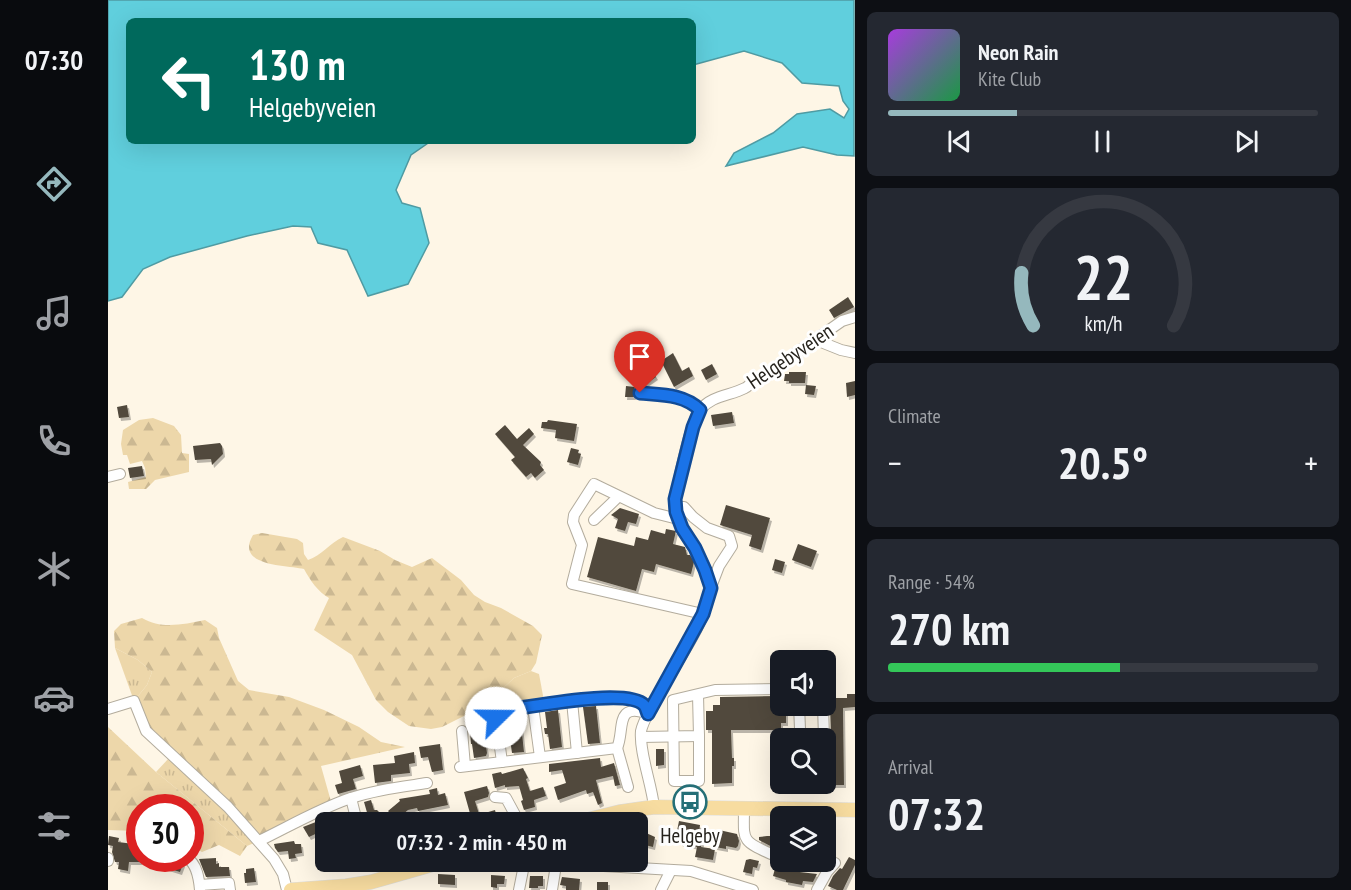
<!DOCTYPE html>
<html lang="en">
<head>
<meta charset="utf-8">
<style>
  :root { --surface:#171b24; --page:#242831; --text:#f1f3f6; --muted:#9ea1a6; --line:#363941; --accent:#95b8bd }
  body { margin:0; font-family:"PT Sans Narrow",sans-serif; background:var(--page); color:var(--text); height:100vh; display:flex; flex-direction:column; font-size:22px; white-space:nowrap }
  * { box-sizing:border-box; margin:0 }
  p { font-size:20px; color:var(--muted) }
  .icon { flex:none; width:33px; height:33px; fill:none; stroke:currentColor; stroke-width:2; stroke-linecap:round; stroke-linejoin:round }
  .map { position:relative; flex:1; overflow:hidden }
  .sheet { display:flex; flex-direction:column; gap:12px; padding:12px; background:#0d0f14; width:496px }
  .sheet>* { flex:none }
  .guide { position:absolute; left:18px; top:18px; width:570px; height:126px; border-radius:9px; box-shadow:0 6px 24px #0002; background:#00695c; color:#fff; overflow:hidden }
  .tools { position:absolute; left:662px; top:650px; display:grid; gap:12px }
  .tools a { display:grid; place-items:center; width:66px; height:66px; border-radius:9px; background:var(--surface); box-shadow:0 6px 24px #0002; font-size:30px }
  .speed { position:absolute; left:18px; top:794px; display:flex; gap:12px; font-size:30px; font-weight:700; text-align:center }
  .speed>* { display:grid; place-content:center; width:78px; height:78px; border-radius:50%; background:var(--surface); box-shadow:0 6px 24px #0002; line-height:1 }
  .speed .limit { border:9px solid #d22; background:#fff; color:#111 }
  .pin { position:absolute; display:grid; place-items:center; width:51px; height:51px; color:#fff; margin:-62px -26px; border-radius:50% 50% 50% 0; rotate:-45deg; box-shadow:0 0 6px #0007 }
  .pin .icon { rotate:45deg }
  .me { position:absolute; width:66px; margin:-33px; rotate:68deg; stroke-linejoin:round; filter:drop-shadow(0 0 4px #0008) }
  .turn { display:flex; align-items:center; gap:21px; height:126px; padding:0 24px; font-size:27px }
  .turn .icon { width:78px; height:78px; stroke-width:2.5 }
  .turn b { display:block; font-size:42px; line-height:51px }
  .big { font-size:45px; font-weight:600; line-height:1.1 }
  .sheet .tile { flex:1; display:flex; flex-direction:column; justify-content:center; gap:9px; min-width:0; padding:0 21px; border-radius:9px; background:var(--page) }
  .sheet .dial { align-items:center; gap:0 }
  .dial svg { height:156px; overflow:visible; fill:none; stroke:var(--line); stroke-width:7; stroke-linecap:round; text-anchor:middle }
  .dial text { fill:var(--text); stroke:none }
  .song { display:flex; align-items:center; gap:18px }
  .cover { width:72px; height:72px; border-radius:9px; background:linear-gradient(135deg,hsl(280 70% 55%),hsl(140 70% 35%)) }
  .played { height:6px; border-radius:3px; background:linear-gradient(90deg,var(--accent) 30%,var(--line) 30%) }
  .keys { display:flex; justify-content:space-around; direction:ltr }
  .heat { display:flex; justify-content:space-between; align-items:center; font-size:33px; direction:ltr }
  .charge { height:9px; border-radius:4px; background:linear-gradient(90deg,#34c759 54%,var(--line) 0) }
  .trip { position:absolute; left:207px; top:812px; width:333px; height:60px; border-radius:9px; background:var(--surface); box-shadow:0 6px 24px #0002; font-weight:600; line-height:60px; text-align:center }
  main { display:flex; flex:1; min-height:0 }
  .dock { display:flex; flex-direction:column; width:108px; justify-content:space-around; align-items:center; background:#090b0e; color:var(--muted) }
  .dock .icon { width:42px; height:42px }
  .dock .active { color:var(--accent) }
  .dock b { font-size:27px; color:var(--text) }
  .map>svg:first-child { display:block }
  .grass { fill:url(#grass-tufts) }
  .forest { fill:url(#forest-firs) }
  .park { fill:#edd7aa }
  .water { fill:#60cfdd; stroke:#4f9ba3; stroke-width:1.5 }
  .building { fill:#514a3d; filter:url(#shadow) }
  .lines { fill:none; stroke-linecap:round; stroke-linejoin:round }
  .minor-casing { stroke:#b3ac9d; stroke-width:12 }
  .major-casing { stroke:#dcdcdb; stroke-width:15 }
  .minor { stroke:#fff; stroke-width:10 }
  .major { stroke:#f7dca0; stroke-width:14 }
  .route-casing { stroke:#114b97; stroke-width:15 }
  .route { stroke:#1a73e8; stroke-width:10 }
  .labels { text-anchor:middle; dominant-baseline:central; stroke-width:6; stroke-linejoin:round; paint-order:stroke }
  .street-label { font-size:21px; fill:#26231d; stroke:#fff }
  .poi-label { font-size:21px; fill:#26231d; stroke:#fff }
</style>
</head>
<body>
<main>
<nav class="dock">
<b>07:30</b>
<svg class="icon active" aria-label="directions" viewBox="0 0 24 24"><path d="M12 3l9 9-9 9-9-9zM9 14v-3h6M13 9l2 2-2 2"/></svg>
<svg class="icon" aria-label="music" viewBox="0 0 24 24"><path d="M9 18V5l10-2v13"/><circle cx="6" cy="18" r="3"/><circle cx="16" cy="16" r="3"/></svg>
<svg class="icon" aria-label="phone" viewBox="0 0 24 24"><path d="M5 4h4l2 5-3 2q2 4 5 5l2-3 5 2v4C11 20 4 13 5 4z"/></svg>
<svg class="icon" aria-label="climate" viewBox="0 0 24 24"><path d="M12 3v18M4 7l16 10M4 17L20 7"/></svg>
<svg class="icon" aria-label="car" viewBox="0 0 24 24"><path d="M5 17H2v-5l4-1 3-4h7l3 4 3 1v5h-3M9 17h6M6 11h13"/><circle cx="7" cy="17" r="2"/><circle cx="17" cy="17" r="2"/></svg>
<svg class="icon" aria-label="filters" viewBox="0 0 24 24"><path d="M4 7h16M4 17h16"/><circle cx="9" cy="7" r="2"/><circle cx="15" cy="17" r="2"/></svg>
</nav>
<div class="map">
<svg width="747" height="890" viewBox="0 0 747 890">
  <defs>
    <pattern id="grass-tufts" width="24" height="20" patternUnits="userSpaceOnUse" patternTransform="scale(1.5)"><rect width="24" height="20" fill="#edd7aa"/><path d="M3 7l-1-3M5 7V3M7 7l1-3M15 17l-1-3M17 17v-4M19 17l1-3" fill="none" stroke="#cbb892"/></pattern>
    <pattern id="forest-firs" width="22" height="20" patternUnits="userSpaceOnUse" patternTransform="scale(1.5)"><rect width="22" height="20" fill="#edd7aa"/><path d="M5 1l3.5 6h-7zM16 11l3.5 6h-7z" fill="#cbb892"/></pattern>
    <filter id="shadow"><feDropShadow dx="2" dy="3" stdDeviation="0" flood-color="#0004"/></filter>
  </defs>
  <rect width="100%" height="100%" fill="#fef6e6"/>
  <!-- grass -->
  <g class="grass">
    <polygon points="7,648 30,660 44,672 39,685 26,701"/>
    <polygon points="61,758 111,805 146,843 139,846 48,772"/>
  </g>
  <!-- forest -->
  <g class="forest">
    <polygon points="45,418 66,426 73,435 74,453 81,454 81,472 47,480 38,489 21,489 20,482 38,477 37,468 34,461 22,464 19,455 15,455 13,444 15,430 31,420"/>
    <path d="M154 533 189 539 195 543 196 554 200 560C213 556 222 543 235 537L272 551 287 560 304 567 324 558 353 580 366 595 377 602 393 608 425 626 434 635 428 663 423 671 406 678 374 707 334 727 323 729 301 726 280 712 268 700 244 655 206 630 221 598C210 592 202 580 196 569 180 565 126 567 145 535Z"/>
    <path d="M34 618C54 630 76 624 97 620L109 628 111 638 130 681 141 690 181 697 216 710 251 727 273 742 297 747 213 766 224 805 151 841 38 731 26 701 39 685 44 672 30 660 7 648 6 631 13 624Z"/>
    <polygon points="0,727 48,772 139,846 132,856 111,845 94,852 83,846 82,807 32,807 31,831 0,830"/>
  </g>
  <!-- park -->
  <polygon class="park" points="423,671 431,674 436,701 377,709 374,707 406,678"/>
  <!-- water -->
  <polygon class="water" points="0,0 746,0 746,156 729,155 695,147 618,166 626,153 665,133 689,114 722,109 736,118 741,109 735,101 731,86 694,83 674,63 636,51 585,65 585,21 21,21 21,141 323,141 303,155 288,190 294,203 312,208 321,243 300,284 260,296 239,250 210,243 203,227 185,226 139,236 62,257 35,269 14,297 0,301"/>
  <!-- building -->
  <g class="building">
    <polygon points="740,297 746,307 726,318 721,310"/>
    <polygon points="565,353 574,371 581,367 585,376 566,387 553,361"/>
    <polygon points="604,364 609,374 598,380 593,370"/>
    <polygon points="543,369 548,377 535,386 531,386 527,379"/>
    <polygon points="681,372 698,372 697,383 681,383 681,381 676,381 677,374 681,374"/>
    <polygon points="747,381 747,395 739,397 738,383"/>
    <polygon points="698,385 708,386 706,395 697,394"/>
    <polygon points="518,386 527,387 525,392 526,397 517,397"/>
    <polygon points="19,405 21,417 11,418 9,407"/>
    <polygon points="624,412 626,423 605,426 603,415"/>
    <polygon points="440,420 469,424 466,441 447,438 448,430 433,428 434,422 439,422"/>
    <polygon points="397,425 409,439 421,428 426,434 415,445 433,462 432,465 436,470 427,478 423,473 418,477 403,460 407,457 387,434"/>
    <polygon points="112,443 114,446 115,454 104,465 103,459 87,460 85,446"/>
    <polygon points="463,448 471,450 470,453 473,454 470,465 459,462"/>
    <polygon points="34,466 36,476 22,478 20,468"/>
    <polygon points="618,505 662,518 653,550 641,546 644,535 612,525"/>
    <polygon points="512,508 531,514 528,524 520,522 517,531 507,528 510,519 503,515"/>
    <polygon points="558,529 568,531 565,544 577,547 579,555 582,555 586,562 583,574 548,564 546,572 534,569 528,591 479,577 490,537 526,546 528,537 540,540 543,530 557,534"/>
    <polygon points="690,544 709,551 703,567 684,560"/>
    <polygon points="667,559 677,562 674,573 664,570"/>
    <polygon points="739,694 747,694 747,707 735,708 736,785 721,785 720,744 723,738 722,705 719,698 739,698"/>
    <polygon points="672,696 672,705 678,705 678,723 673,723 673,730 623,730 624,758 626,758 626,766 624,766 624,783 604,784 604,730 598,730 598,711 605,711 605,705 612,705 612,697"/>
    <polygon points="488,706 492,743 480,744 475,707"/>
    <polygon points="450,710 454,747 442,749 440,734 437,734 436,728 439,728 437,712"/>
    <polygon points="412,715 416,752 404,753 402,739 399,739 398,733 401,733 399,717"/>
    <polygon points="374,720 379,753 378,756 366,758 364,744 363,744 361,721"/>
    <polygon points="332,744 335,770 324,772 320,757 313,758 311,747"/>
    <polygon points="548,749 556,749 556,765 548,766"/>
    <polygon points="306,752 307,763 301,764 302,773 283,775 283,781 267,783 265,765 287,763 286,756"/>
    <polygon points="492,758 493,767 506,763 512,785 507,786 505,776 488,780 494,803 490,805 485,792 479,794 478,790 450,800 446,787 458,783 454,770 441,772 441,764"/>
    <polygon points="252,765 255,776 245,779 248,789 230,794 227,785 234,783 231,771"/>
    <polygon points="415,768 420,778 418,779 422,791 435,787 438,796 426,800 427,807 416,810 413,801 415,800 411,786 397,787 397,785 387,788 384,774 393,772 394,774"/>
    <polygon points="379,786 381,793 380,797 367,801 371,814 363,817 356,792"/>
    <polygon points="329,788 330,795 337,793 340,805 310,811 309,808 300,810 288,820 280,811 292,801 291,799 322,794 321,790"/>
    <polygon points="263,800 266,810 269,810 271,812 275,822 256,822 256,818 260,816 256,802"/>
    <polygon points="387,810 390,822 380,822 377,813"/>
    <polygon points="218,818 218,829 201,837 195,827"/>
    <polygon points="571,821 592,825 591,834 596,835 593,847 607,849 605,860 587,857 589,847 572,843 575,832 569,831"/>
    <polygon points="530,825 538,828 535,837 530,835"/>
    <polygon points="611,830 629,834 631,841 630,846 628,848 618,846 618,849 607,847"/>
    <polygon points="536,832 547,837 545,847 533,844"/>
    <polygon points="1,836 11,838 10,842 26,844 25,849 32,849 32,862 21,862 20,871 10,869 11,862 7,862 4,852 5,846 0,845"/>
    <polygon points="659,836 672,836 672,849 668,849 651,840 651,837"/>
    <polygon points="186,841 187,844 193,844 194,853 187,854 188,858 181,859 180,851 170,852 167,848 166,844"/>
    <rect x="717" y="841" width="8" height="11"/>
    <polygon points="741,857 747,860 747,865 735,890 729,890 720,886 725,876 732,868 734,869"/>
    <polygon points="60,858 72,860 75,864 72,872 59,868"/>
    <polygon points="108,858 108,864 111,863 111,867 121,867 122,876 98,877 91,859"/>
    <polygon points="642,859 651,861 649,868 645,867 644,874 635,872 638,860"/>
    <polygon points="669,861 680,861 679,865 684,866 683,871 709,874 705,882 695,881 694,885 678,882 678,880 665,876"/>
    <polygon points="146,868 148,882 137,883 136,873 138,873 138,869"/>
    <polygon points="330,874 347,875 347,885 330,884"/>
    <polygon points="383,875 397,876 396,884 389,884 389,888 383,887"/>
    <polygon points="422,876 435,876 435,886 430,886 430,888 421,888"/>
    <polygon points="454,877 472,879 471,890 458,890 458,886 452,885"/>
    <rect x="489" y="882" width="11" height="8"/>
  </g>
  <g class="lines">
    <!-- minor casing -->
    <g class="minor-casing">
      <g id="minor">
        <polyline points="708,340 733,350 747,353"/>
        <path d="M532 393C553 395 576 393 592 410"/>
        <polyline points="0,477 12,474"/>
        <polyline points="568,507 576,507 585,517 599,528 621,536 624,546 611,566 603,587"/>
        <polyline points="570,519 546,513 486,484 466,515 465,522 474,545 464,584 595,614"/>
        <polyline points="486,520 510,497"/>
        <polyline points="464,701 469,753"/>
        <polyline points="691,705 692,729"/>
        <polyline points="715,705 716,738"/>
        <polyline points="425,706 432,757"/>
        <polyline points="0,709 26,701 38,731 120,807 166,859 175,874 179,890"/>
        <polyline points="354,731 357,766"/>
        <polyline points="591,736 591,781 566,781 565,700 607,690 672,689"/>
        <polyline points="533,737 591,736 590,695"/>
        <polyline points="509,748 520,787"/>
        <path d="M394 762 388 718V714L392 711C416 707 521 687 536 705 537 707 539 712 540 714"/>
        <path d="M352 767 509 748C517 731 506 701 540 714"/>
        <polyline points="387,797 398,798 411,822"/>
        <polyline points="243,798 249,822"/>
        <path d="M546 807C544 785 531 752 533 731 535 722 540 714 544 706 559 675 600 623 602 589 604 565 572 535 568 510 566 494 582 423 592 410 604 395 622 396 637 388 640 387 641 384 644 383 674 363 704 342 734 321L747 317"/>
        <path d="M636 808C636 840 632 840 663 854"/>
        <path d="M151 841C180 827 209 810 240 799 266 790 293 787 319 783"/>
        <path d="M79 858C89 864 91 878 92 890"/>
        <polyline points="0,861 0,858"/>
        <polyline points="382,861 397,865 478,865 583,871 645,890"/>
        <polyline points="92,885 121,883 122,890"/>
        <polyline points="411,890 416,865"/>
        <polyline points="444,890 448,865"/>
        <polyline points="553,890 563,870"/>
        <polyline points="709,890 719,872 727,863"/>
      </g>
    </g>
    <!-- major casing -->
    <g class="major-casing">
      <g id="major">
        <polyline points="470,822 511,812 546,807 747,810"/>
        <polyline points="183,890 238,886 263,882 337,861"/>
      </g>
    </g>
    <!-- minor -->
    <use href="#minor" class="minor"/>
    <!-- major -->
    <use href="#major" class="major"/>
  </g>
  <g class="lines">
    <!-- route casing -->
    <g class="route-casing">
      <path id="route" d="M388 718 389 712 404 709C428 706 520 688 536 705 538 707 539 712 540 714L595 614 603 588 597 570 587 548 574 528 568 512 567 499 585 427 592 410C576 394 553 395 532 393"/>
    </g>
    <!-- route -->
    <use href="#route" class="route"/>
  </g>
  <!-- icons -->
  <defs>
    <g id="bus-ring" transform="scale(1.725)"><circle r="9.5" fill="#fff" stroke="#256f77" stroke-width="1.5"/><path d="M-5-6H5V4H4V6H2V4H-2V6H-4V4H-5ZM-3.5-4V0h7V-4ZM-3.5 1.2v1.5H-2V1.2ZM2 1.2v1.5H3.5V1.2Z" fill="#256f77"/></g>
  </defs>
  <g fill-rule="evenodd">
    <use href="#bus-ring" x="582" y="802"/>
  </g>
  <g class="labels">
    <!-- street labels -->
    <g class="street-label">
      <text transform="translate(682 356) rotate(-34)">Helgebyveien</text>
    </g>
    <!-- poi labels -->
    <g class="poi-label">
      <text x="582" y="835">Helgeby</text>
    </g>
  </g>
</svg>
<div class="tools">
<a><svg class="icon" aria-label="sound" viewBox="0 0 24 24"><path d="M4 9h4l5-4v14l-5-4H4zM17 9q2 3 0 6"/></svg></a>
<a><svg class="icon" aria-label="search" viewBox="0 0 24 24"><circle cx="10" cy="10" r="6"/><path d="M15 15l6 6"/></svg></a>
<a><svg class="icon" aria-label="layers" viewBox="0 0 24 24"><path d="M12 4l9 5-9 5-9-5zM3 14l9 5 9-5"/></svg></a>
</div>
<div class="speed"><div class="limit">30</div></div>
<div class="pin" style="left:532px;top:393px;background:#d93025"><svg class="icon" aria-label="arrive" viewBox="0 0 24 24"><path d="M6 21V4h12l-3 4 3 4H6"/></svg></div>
<svg class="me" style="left:388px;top:718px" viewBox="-20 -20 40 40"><circle r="19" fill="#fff"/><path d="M0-13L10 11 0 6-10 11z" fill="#1a73e8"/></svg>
<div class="trip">07:32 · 2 min · 450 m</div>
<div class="guide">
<div class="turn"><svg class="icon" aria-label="left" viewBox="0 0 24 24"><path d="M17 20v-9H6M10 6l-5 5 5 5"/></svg><div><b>130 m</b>Helgebyveien</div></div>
</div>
</div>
<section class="sheet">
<div class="tile">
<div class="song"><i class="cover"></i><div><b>Neon Rain</b><p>Kite Club</p></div></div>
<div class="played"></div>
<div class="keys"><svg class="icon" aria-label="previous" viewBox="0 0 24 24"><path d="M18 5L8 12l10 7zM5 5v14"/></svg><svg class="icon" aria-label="pause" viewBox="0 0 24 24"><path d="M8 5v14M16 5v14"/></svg><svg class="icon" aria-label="next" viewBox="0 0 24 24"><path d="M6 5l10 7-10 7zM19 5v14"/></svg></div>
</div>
<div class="tile dial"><svg viewBox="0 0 100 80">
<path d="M14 69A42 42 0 1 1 86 69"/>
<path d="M14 69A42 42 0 0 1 8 42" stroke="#95b8bd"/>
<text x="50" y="56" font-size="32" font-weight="700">22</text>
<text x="50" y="72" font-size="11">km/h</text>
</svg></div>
<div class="tile"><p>Climate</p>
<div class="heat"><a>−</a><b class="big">20.5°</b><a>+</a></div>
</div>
<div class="tile"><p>Range · 54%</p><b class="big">270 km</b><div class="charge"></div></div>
<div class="tile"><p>Arrival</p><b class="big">07:32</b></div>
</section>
</main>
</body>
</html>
